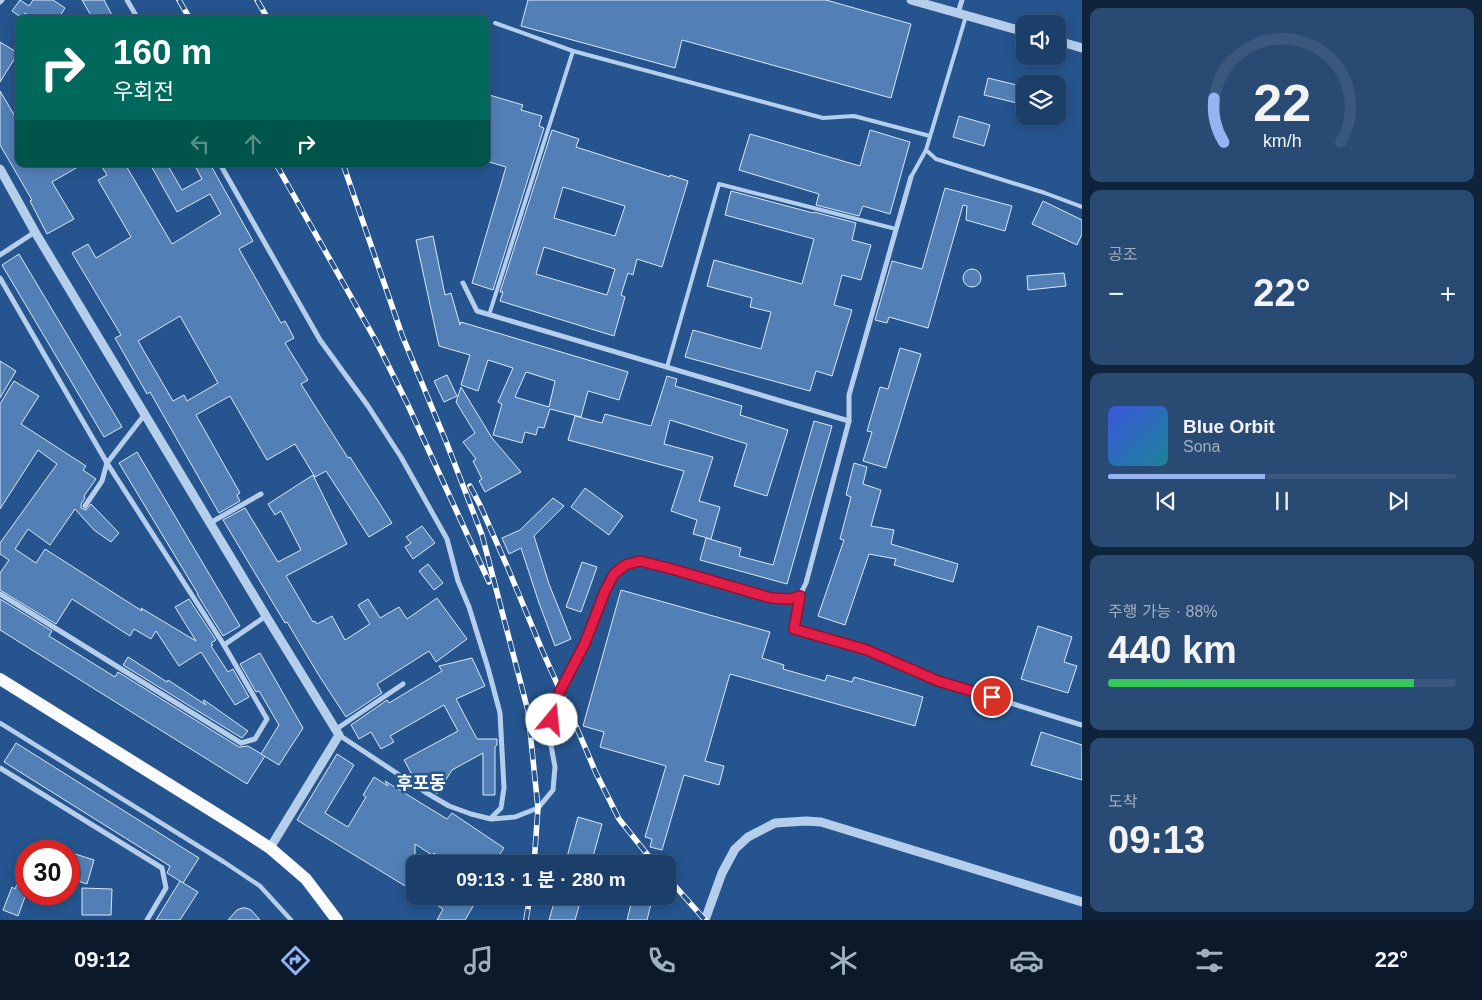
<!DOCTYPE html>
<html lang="ko">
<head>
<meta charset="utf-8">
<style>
  :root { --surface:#1c3f6a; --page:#294a72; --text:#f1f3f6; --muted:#a0afc1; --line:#3a587e; --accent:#95b2f1 }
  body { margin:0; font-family:Helvetica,"Noto Sans KR",sans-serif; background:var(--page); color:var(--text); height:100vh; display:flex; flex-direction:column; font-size:19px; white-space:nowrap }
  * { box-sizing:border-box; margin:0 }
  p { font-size:16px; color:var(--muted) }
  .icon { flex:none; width:28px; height:28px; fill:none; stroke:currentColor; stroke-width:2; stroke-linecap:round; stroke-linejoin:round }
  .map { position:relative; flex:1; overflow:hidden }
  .side { display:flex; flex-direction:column; gap:8px; padding:8px; background:#0f233a; width:400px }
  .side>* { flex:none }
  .guide { position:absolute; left:15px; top:15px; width:475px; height:152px; border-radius:10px; box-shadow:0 2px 12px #0003,0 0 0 1px var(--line); background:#00695c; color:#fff; overflow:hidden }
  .tools { position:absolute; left:1016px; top:15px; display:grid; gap:10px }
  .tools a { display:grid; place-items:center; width:50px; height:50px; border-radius:10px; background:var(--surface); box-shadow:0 2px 12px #0003,0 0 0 1px var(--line); font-size:25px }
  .speed { position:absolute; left:15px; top:840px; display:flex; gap:10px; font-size:25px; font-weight:700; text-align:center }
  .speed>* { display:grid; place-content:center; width:65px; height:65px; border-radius:50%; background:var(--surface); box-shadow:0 2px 12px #0003,0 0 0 1px var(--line); line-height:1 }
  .speed .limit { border:8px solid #d22; background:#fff; color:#111 }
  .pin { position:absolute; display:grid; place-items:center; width:42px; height:42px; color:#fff; margin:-21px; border:2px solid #fff; border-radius:50%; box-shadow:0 1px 5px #0007 }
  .me { position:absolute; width:55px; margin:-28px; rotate:17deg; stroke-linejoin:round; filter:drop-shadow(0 0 4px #0008) }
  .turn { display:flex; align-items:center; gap:18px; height:105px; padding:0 15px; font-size:22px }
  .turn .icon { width:65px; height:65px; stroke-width:2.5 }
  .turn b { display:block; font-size:35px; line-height:42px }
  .lanes { display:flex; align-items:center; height:48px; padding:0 15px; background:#0003; justify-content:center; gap:25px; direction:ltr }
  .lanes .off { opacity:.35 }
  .big { font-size:38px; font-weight:700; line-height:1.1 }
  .side .widget { flex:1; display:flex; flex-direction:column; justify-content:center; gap:8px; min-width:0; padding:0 18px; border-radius:10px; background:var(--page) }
  .side .dial { align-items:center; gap:0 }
  .dial svg { height:130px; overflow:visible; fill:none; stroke:var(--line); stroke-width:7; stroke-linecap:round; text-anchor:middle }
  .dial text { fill:var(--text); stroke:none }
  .song { display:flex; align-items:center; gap:15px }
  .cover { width:60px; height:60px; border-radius:8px; background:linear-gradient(135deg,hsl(230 70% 55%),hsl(190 70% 35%)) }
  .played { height:5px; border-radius:2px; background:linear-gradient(90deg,var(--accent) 45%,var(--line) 45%) }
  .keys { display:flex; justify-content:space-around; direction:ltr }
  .heat { display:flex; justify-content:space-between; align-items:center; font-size:28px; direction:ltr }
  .charge { height:8px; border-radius:4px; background:linear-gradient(90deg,#34c759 88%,var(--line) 0) }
  .trip { position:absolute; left:406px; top:855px; width:270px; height:50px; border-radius:10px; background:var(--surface); box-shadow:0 2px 12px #0003,0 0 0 1px var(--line); font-weight:700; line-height:50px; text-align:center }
  .tab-bar { display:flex; height:80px; justify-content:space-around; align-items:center; background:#0b192a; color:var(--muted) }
  .tab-bar .icon { width:35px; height:35px }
  .tab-bar .current { color:var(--accent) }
  .tab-bar b { font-size:22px; color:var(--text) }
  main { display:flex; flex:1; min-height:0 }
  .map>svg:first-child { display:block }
  .building { fill:#5280b6; stroke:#dae8f8; fill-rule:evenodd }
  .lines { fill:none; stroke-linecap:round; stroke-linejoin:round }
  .service { stroke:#b5ceeb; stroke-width:4 }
  .pedestrian { stroke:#b5ceeb; stroke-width:4.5 }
  .minor { stroke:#b5ceeb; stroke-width:5 }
  .tertiary { stroke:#b5ceeb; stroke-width:9 }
  .primary { stroke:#f9fbff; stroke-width:12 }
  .rail-casing { stroke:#fff; stroke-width:5.5 }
  .rail { stroke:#25548e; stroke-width:4; stroke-dasharray:11; stroke-linecap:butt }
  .route-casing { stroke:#92132f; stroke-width:12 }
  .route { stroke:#e11d48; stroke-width:9 }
  .labels { text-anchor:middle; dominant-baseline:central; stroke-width:5; stroke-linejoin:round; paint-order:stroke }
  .quarter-label { font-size:18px; font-weight:bold; fill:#fff; stroke:#25548e }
</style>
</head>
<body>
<main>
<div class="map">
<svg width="1082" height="920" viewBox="0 0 1082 920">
  <rect width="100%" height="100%" fill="#25548e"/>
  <!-- building -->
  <g class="building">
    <polygon points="20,0 29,6 33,0 53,0 65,8 58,19 34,19 25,13 22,18 12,11"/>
    <polygon points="82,0 104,0 114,19 93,19"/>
    <polygon points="528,0 826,0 911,24 891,98 682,40 675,68 521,26"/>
    <polygon points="0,42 18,53 0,82"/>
    <polygon points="988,78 1025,87 1021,104 984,95"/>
    <polygon points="0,91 19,123 19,164 83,164 52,182 74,219 47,234 30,201 32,200 0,145"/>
    <polygon points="486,94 523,105 521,110 542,116 539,126 544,128 493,290 472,283 506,167 486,161"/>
    <polygon points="959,116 990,125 984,146 953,137"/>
    <path d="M552 130 579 139 576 147 670 177V175L688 181 662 267 637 259 633 275 628 273 621 295 625 297 614 336 500 301 503 292H500ZM563 187 625 206 615 236 554 218ZM544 247 615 269 607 295 536 274Z"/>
    <polygon points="870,130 910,142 890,214 863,206 859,216 816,205 819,194 739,170 750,134 860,166"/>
    <path d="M100 164H125L172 244 221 214 210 194 177 212 150 164H167L182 190 202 179 194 164H210L253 241 239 249 281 323 285 321 294 338 285 343 308 380 301 384 348 458 350 457 392 523 369 537 326 471 315 477 295 444 267 460 230 396 196 415 240 493 237 495 240 501 219 513 150 392 147 394 115 338 121 335 72 253 88 244 96 258 131 237 98 180 107 175ZM180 316 218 383 187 401 184 395 173 401 138 341Z"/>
    <polygon points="945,188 1012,206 1005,231 966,220 967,206 963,205 928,328 889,317 887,323 875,320 892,261 922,269"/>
    <polygon points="731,191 813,213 814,212 856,223 852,240 871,245 861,280 842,275 834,305 852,310 832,376 816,371 810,391 685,357 693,330 761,349 771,312 750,307 752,298 707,286 714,260 802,284 814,239 725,215"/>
    <polygon points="1043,201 1082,220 1082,234 1077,245 1032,224"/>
    <path d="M433 236 445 295 451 293 460 325 461 322 628 372 619 400 588 391 581 417 550 409 544 428 538 427 536 435 525 432 522 443 493 435 502 404 498 402 513 368 488 360 478 391 461 385 470 355 439 346 416 240ZM526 372 555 381 549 407 515 397Z"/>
    <polygon points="19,254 122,427 104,437 2,265"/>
    <circle cx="972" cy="278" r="9"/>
    <polygon points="1064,273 1066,286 1028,290 1027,276"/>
    <polygon points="900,348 921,354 886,468 863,461 872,432 867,431 880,387 888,389"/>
    <polygon points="0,361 16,371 0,398"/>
    <polygon points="447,375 457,396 444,402 434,381"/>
    <polygon points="667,376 677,379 675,386 742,406 740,415 788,430 767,496 734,486 747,444 670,420 664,444 713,457 699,501 720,507 711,539 693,534 697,520 671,511 684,471 568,440 575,416 602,423 605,414 651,426"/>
    <polygon points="14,381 39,396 21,424 86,466 83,470 96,479 84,496 85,498 81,504 81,508 86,510 91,504 119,533 111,542 94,530 75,509 50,545 28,529 15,549 36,563 45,549 142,611 141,608 196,641 175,607 189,599 216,640 211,643 213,645 211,646 228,672 233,669 249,697 235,705 201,652 179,666 156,631 151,639 134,629 130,636 72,599 56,624 0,590 0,573 9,560 0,554 0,543 57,464 38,450 0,509 0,404"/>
    <polygon points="461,387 492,438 521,472 485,492 479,481 482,479 473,461 476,459 463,442 475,433 456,402"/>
    <polygon points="814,421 832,426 787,584 700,560 706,538 741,548 739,556 773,565"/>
    <polygon points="137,452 240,626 223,636 197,594 198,594 119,463"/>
    <polygon points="854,463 867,467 863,484 881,490 871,526 894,530 891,544 958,564 953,582 894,565 896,559 869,554 845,625 818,616 844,540 840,539 851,497 846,495"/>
    <polygon points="313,475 347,544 286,576 313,622 315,621 317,624 332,616 345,640 370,624 358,605 368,599 380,618 399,607 407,619 437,598 467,639 436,662 429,651 377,684 382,693 346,717 318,674 287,622 285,623 223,520 245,508 278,562 301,550 281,511 275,515 268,504"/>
    <polygon points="585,488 623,516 609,535 571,507"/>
    <polygon points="553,498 564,506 534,536 549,584 571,639 555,646 539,603 521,548 509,554 502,538 520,530"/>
    <polygon points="422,526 435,543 413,559 405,547 411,543 406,537"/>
    <polygon points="582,562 597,567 581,612 566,607"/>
    <polygon points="428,564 443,583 434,590 419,571"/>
    <polygon points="621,590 770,632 762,658 784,665 783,669 825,681 827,675 852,682 854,677 923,697 915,726 730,674 705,761 724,766 719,785 684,775 662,850 650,847 652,839 645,837 666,766 600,747 604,732 583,726"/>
    <polygon points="0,599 52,631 49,636 115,677 118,672 239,747 248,746 265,756 247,784 0,630"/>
    <polygon points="1038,626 1072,637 1064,662 1077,666 1068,693 1021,679"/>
    <polygon points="260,653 303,728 279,765 261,754 279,725 259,691 256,692 240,664"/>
    <polygon points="128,657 167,682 168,680 206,705 203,701 204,700 248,731 242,738 123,665"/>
    <polygon points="472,658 485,686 456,699 477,739 497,739 497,745 495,747 495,795 483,795 483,753 452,770 437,794 415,780 404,760 458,731 444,705 390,736 394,742 381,749 371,732 359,739 351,725 387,700 389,703 442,671 439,666"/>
    <polygon points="1041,732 1082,745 1082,780 1031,765"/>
    <polygon points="16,743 199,858 183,883 167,873 170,866 4,762"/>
    <polygon points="337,754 354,765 325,813 348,827 366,797 363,795 374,777 388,786 385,781 447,819 452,813 504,848 493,864 450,864 434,853 432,855 415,844 415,892 297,820"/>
    <polygon points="578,817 602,824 591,864 565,864"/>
    <polygon points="69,852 94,860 87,884 69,878"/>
    <polygon points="26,863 26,894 18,916 3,910 12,887 15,889"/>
    <polygon points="180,881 198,892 180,920 156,920"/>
    <polygon points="82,888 112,889 111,915 82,915"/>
    <polygon points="423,896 479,896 465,920 437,920 443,909"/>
    <polygon points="556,896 582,896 575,920 549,920"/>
    <polygon points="633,896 653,896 647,920 627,920"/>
    <polygon points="242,908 246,908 251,910 260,920 228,920 237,910"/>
  </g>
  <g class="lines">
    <!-- service -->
    <g class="service">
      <polyline points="495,23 573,51 823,118 854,116 930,136"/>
      <polyline points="926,150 936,159 1045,193 1082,207"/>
      <polyline points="911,177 926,150 966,16"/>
      <polyline points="489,315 573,51"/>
      <polyline points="667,367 719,184 896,229"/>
    </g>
    <!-- pedestrian -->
    <polyline class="pedestrian" points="0,723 224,862 260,886 291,920"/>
    <!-- minor -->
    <g class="minor">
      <polyline points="127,0 138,19"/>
      <polyline points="0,2 2,0"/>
      <polyline points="958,13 962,0"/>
      <polyline points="220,164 320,340 368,406 401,457 447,539 458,581 469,607 488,668 500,713 504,788 501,808 491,818"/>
      <polyline points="0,255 35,232"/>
      <polyline points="0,278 107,463 224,645 267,719 255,739 241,743 0,594"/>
      <polyline points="463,283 477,311 849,421"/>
      <polyline points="85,506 102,481 107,463 145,414"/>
      <polyline points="210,523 261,494"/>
      <polyline points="800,595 795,629 867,650 938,681 1082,725"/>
      <polyline points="224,645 266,616"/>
      <polyline points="335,730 403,684"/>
      <polyline points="339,735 425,792 449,806 471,814 491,819 515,817 538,808 553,790 555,767 550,740 552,720 560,691 585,643 605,591 614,574 625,565 640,561 672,569 771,598 789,599 800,595 806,583 849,421 849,395 911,177"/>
      <polyline points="0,768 162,868 166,888 147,920"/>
    </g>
    <!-- tertiary -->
    <g class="tertiary">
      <polyline points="911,0 1025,32"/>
      <polyline points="1058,41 1082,48"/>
      <polyline points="0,169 35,232 266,616 339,735 270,848"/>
      <polyline points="705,920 722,873 735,849 748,837 775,823 806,821 821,822 1082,902"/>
    </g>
    <!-- primary -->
    <polyline class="primary" points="0,679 236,826 270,848 306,879 337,920"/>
    <!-- rail casing -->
    <g class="rail-casing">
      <g id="rail">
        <polyline points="179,0 190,19"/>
        <polyline points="257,0 268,19"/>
        <polyline points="276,164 376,341 407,403 489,582"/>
        <polyline points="343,164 402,335 447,444 482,535 528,711 538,808 534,864"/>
        <polyline points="470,486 480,505 507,566 542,650 576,726 596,773 619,819 655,864"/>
        <polyline points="668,878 705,920"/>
        <polyline points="526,920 530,896"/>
      </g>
    </g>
    <!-- rail -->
    <use href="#rail" class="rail"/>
  </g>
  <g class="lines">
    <!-- route casing -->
    <g class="route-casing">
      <polyline id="route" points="552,720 560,691 585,643 605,591 614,574 625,565 640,561 672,569 771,598 789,599 800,596 794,629 867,650 938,681 992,697"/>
    </g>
    <!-- route -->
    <use href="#route" class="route"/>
  </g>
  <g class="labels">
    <!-- quarter labels -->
    <g class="quarter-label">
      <text x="421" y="783">후포동</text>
    </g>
  </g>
</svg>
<div class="tools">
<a><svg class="icon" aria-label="sound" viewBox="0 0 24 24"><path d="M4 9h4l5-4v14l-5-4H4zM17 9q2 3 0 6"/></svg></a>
<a><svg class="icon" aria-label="layers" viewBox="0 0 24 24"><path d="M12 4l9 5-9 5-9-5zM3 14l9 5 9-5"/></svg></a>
</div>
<div class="speed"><div class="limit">30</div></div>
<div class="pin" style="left:992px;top:697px;background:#d93025"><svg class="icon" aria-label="arrive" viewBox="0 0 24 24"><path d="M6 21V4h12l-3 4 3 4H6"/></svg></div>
<svg class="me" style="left:552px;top:720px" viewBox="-20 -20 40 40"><circle r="19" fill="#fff"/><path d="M0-13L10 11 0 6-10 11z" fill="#e11d48"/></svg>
<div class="trip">09:13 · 1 분 · 280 m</div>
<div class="guide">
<div class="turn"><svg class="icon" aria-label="right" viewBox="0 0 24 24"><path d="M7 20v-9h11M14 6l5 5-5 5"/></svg><div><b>160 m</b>우회전</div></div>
<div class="lanes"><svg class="icon off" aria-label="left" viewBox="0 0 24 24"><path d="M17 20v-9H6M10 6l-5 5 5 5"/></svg><svg class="icon off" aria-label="ahead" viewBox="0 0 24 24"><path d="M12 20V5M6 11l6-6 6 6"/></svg><svg class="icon" aria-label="right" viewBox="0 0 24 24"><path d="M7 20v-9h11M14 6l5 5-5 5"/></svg></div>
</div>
</div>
<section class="side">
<div class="widget dial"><svg viewBox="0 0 100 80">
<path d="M14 69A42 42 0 1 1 86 69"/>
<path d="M14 69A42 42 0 0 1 8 42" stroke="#95b2f1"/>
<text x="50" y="56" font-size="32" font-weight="700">22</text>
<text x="50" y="72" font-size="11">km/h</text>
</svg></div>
<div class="widget"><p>공조</p>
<div class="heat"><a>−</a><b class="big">22°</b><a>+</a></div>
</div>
<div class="widget">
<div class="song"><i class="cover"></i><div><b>Blue Orbit</b><p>Sona</p></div></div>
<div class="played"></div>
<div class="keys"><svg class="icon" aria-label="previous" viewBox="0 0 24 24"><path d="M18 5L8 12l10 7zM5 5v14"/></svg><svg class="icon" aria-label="pause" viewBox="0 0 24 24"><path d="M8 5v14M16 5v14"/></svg><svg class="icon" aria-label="next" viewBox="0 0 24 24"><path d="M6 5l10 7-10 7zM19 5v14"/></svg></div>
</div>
<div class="widget"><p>주행 가능 · 88%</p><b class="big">440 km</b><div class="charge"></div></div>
<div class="widget"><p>도착</p><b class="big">09:13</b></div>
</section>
</main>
<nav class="tab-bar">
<b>09:12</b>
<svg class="icon current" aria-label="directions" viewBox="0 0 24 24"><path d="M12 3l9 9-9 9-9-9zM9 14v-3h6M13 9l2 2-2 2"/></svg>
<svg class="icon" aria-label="music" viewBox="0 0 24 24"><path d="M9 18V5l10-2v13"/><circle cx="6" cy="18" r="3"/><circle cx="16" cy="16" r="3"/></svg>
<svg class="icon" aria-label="phone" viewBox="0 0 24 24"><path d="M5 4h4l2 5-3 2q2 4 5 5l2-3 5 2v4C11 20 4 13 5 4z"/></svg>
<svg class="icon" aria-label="climate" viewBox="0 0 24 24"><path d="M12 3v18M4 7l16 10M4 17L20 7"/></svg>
<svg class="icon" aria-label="car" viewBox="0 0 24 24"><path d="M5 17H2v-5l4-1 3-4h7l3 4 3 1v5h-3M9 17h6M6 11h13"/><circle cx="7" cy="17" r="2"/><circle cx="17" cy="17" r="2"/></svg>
<svg class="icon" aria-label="filters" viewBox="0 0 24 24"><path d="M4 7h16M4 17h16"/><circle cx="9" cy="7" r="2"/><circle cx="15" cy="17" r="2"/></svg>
<b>22°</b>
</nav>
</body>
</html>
